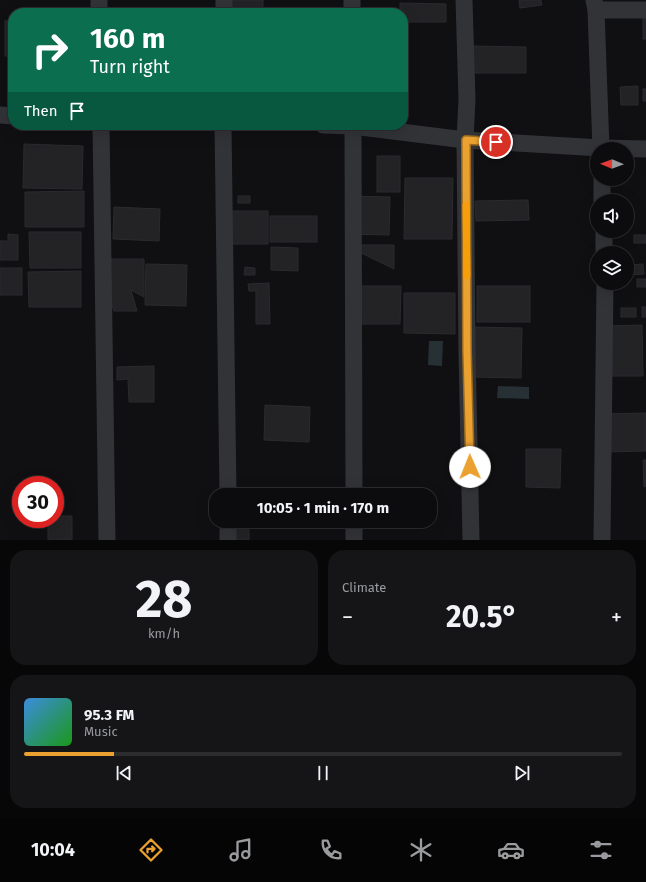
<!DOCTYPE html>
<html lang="en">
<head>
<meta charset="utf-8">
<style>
  :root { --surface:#0c0c0e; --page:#151517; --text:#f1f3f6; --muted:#9a9b9e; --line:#2c2c2e; --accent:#eaa130 }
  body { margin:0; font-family:"Fira Sans",sans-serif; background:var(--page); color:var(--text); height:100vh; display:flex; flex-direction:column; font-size:15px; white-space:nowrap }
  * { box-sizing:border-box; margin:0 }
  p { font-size:13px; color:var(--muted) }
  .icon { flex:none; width:22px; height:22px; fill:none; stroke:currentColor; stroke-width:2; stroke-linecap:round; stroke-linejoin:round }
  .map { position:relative; height:540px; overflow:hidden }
  .panel { display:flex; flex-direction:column; gap:10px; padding:10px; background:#070708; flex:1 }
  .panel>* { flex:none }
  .banner { position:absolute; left:8px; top:8px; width:400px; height:122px; border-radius:16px; box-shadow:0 4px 16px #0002,0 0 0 1px var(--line); background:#0b6e4f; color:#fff; overflow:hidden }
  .needle { width:26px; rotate:271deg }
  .buttons { position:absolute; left:590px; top:142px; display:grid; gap:8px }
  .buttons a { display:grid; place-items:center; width:44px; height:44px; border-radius:50%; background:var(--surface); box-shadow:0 4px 16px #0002,0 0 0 1px var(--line); font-size:20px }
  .speed { position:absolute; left:12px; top:476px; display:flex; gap:8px; font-size:20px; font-weight:700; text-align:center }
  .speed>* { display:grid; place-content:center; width:52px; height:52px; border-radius:50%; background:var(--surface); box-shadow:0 4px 16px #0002,0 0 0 1px var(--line); line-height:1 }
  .speed .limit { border:6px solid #d22; background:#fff; color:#111 }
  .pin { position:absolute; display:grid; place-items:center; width:34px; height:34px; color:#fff; margin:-17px; border:2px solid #fff; border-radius:50%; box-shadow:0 1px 4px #0007 }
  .me { position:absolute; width:44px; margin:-22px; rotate:359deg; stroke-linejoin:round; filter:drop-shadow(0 0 3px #0008) }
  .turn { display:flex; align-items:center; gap:14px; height:84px; padding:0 16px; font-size:18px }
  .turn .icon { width:52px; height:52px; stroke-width:2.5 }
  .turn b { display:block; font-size:28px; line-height:34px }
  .then { display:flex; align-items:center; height:38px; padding:0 16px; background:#0003; gap:8px; font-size:15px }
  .big { font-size:30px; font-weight:700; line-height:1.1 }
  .panel .widget { flex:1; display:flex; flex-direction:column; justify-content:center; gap:6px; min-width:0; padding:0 14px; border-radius:16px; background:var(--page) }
  .panel .dial { align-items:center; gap:0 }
  .dial b { font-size:52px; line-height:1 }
  .song { display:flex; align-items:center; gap:12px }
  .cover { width:48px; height:48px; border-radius:6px; background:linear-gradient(135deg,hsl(210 70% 55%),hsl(120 70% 35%)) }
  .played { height:4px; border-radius:2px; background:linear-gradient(90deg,var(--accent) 15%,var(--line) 15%) }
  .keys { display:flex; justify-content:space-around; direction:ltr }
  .heat { display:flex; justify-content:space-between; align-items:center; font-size:22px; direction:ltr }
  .panel .tiles { flex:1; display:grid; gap:10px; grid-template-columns:1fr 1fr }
  .widget:last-child { grid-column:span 2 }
  .trip { position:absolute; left:209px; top:488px; width:228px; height:40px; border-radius:16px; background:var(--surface); box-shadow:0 4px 16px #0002,0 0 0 1px var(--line); font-weight:700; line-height:40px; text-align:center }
  .tabs { display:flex; height:64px; justify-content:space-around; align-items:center; background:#050506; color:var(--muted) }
  .tabs .icon { width:28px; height:28px }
  .tabs .on { color:var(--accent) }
  .tabs b { font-size:18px; color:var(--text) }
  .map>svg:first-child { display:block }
  .water { fill:#273035 }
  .building { fill:#232326; stroke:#2a2b2e }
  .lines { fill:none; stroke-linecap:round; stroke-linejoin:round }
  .minor { stroke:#313337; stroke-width:17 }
  .route-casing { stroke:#98691f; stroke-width:10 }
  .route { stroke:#eaa130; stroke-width:7 }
  .slow { stroke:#f59e0b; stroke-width:7 }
</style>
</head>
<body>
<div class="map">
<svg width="646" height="540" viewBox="0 0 646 540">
  <rect width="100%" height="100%" fill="#101012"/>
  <!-- water -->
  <g class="water">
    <polygon points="429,341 443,341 442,366 428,365"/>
    <polygon points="498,386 529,387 529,399 497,398"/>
  </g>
  <!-- building -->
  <g class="building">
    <rect x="221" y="0" width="42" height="13"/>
    <polygon points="519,0 541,0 542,5 520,8"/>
    <polygon points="400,3 446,4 446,22 403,22 403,13 400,13"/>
    <polygon points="139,9 184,9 184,13 138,13"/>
    <rect x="643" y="14" width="3" height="25"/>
    <rect x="5" y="21" width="8" height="35"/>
    <rect x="403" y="29" width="2" height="19"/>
    <polygon points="472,46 526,47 526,73 472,73"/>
    <polygon points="638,86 638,105 621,105 620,87"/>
    <rect x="643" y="89" width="3" height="12"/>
    <polygon points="24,144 83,146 82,189 23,188"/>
    <rect x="377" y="156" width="23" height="36"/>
    <polygon points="405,178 453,178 452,239 404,239"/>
    <polygon points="84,191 84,227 25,227 25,192"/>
    <rect x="238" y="196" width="12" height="7"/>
    <polygon points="346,196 390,197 389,235 346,234"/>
    <polygon points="528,200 529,220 476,221 475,201"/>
    <polygon points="114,207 160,209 159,241 113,239"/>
    <rect x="224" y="211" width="44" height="33"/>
    <rect x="270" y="216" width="47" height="26"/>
    <polygon points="29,232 81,232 81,268 30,268"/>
    <polygon points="8,234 18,235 18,260 0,260 0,241 8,241"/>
    <rect x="634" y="235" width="12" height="8"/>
    <polygon points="345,245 394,245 394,269"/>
    <polygon points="271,247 298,248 298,271 271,270"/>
    <polygon points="107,259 144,259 144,297 131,290 137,311 114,311 108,293"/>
    <polygon points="146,264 187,265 186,306 145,305"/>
    <polygon points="643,264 644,274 630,275 629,265"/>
    <polygon points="245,267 255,268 255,275 244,275"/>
    <rect x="0" y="268" width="22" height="27"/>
    <polygon points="81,271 81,307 29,307 28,272"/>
    <rect x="637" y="279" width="9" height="8"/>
    <polygon points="269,283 270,324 256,324 256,291 249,291 248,284"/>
    <polygon points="350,286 401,286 400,324 350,324"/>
    <rect x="477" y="286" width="53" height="36"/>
    <polygon points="404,293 455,293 455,334 404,333"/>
    <rect x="642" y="307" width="4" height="10"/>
    <rect x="621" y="308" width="15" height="9"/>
    <polygon points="642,325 643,376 610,376 609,326"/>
    <polygon points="471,327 522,328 521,378 470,377"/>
    <polygon points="154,366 154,402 129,402 128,379 117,380 117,367"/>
    <polygon points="265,405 310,407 309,442 264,440"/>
    <polygon points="646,413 646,451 605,452 604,414"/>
    <polygon points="526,449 561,449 560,488 526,487"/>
    <polygon points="643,460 646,460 646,486 644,487"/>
    <polygon points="55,516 72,516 72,540 48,540 48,519 55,519"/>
    <polygon points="249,528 249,540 225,540 224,529"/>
  </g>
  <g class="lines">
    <!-- minor -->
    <g class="minor">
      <polyline points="99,0 99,13"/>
      <polyline points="352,0 352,13"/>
      <polyline points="464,0 467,99 465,140 467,351 471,540"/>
      <polyline points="594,0 596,10 601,149"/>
      <polyline points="596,10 646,10"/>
      <polyline points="224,13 224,0"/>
      <polyline points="0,115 13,116"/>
      <polyline points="101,125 107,540"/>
      <polyline points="223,125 228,495"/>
      <polyline points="323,125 353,126 465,140 601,148 646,149"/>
      <polyline points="353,125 354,495"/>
      <polyline points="602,179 602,201"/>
      <polyline points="604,231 604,253"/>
      <polyline points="228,521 228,540"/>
      <polyline points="354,521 354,540"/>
      <polyline points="602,540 605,283"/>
    </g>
  </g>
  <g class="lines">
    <!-- route casing -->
    <g class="route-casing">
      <polyline id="route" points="470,467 467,351 466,140 496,142"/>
    </g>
    <!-- route -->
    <use href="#route" class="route"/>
    <!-- slow -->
    <polyline class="slow" points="466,205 467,276"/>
  </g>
</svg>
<div class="buttons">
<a><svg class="needle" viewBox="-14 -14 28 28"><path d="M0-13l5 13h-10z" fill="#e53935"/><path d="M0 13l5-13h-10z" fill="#9a9b9e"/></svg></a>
<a><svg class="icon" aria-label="sound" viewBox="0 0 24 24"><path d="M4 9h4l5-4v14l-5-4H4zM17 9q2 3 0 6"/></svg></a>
<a><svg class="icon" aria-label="layers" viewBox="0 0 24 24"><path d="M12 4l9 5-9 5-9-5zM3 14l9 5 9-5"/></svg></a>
</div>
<div class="speed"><div class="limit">30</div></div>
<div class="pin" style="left:496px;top:142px;background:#d93025"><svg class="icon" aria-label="arrive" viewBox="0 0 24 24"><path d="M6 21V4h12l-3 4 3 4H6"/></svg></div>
<svg class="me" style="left:470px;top:467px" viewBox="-20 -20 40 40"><circle r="19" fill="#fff"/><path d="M0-13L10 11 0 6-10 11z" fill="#eaa130"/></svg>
<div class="trip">10:05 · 1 min · 170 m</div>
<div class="banner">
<div class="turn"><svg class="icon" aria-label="right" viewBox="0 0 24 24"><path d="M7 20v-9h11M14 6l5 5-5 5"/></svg><div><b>160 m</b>Turn right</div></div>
<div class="then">Then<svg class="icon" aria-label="arrive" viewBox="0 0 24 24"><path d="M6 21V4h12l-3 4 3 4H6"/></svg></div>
</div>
</div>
<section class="panel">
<div class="tiles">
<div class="widget dial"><b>28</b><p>km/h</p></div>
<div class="widget"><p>Climate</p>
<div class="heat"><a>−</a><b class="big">20.5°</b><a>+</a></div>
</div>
<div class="widget">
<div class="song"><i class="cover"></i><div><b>95.3 FM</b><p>Music</p></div></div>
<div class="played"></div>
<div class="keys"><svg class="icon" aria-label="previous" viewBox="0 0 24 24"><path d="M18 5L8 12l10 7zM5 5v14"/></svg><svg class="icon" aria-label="pause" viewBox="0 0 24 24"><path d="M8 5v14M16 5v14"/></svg><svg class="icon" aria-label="next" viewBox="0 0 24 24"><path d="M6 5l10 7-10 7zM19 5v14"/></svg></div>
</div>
</div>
</section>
<nav class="tabs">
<b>10:04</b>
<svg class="icon on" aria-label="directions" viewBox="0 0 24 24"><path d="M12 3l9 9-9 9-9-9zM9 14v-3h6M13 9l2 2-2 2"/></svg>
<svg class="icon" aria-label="music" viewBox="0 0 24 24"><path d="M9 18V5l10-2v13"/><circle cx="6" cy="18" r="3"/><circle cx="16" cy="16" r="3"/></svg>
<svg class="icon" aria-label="phone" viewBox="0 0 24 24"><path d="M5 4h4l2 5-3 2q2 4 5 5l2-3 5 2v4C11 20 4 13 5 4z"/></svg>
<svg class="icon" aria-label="climate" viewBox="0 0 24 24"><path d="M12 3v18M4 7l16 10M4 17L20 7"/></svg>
<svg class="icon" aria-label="car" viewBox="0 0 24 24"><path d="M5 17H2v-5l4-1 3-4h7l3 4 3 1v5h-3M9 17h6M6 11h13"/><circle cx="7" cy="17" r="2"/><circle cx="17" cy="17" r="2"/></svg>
<svg class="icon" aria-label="filters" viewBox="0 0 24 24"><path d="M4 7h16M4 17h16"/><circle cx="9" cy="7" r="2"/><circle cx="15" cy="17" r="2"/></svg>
</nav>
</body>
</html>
